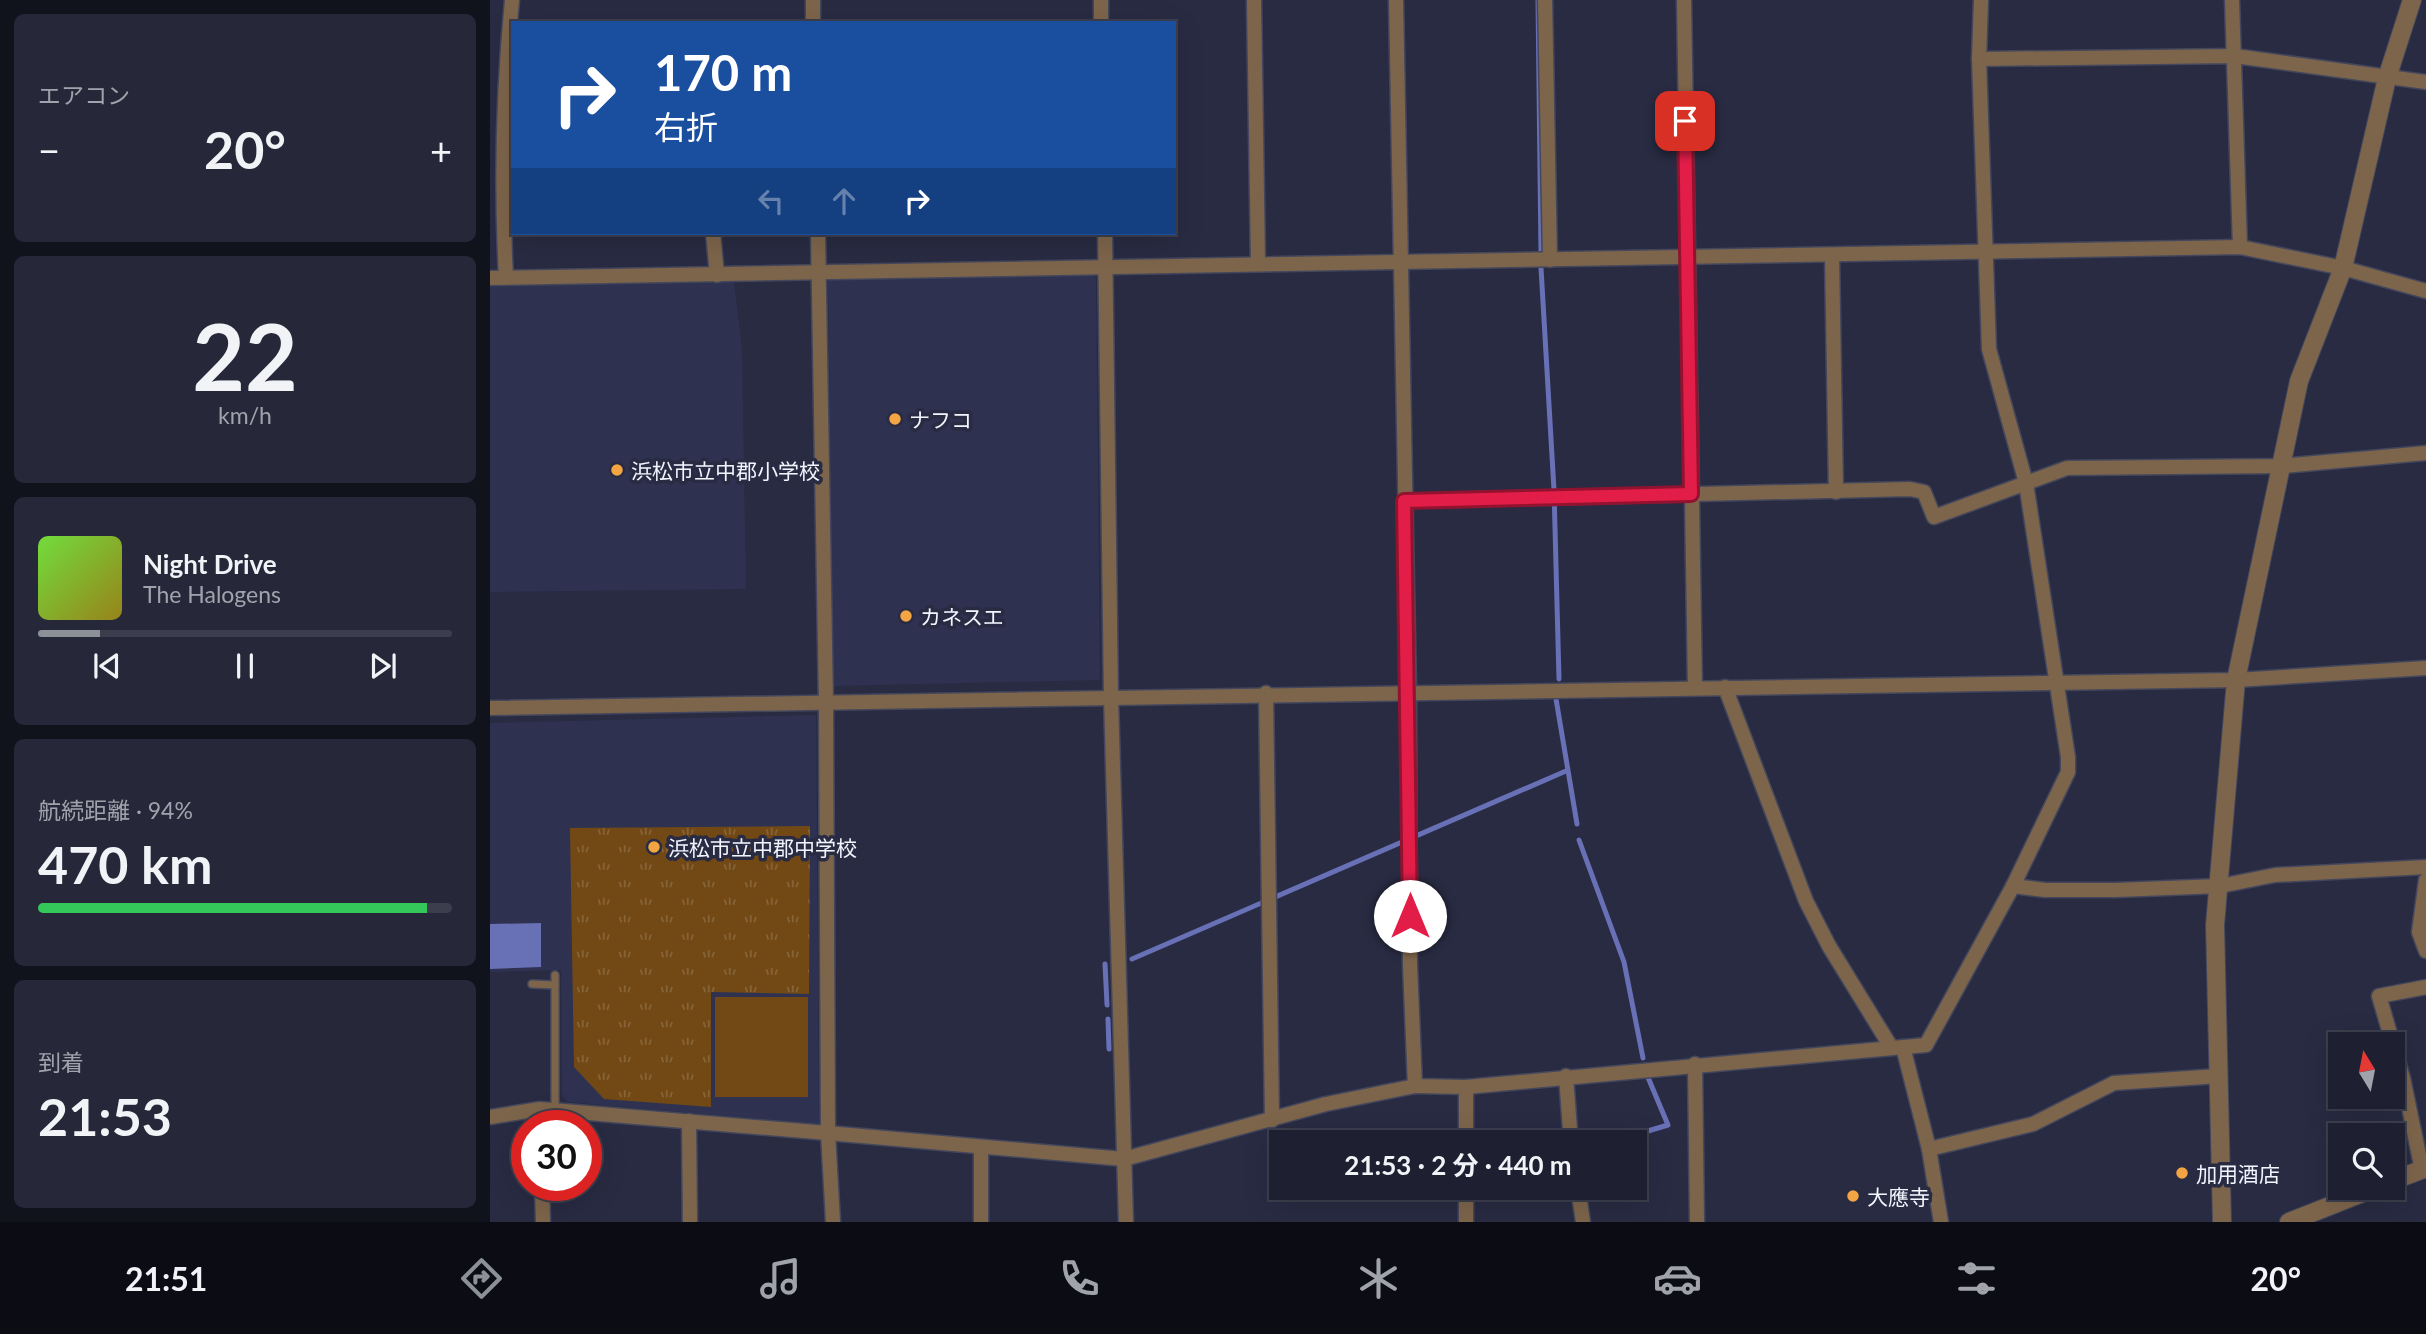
<!DOCTYPE html>
<html lang="ja">
<head>
<meta charset="utf-8">
<style>
  :root { --surface:#1e2032; --page:#26283a; --text:#f1f3f6; --muted:#a1a3ac; --line:#3c3e4d; --accent:#8c9099 }
  body { margin:0; font-family:Lato,"Noto Sans JP",sans-serif; background:var(--page); color:var(--text); height:100vh; display:flex; flex-direction:column; font-size:26px; white-space:nowrap }
  * { box-sizing:border-box; margin:0 }
  p { font-size:23px; color:var(--muted) }
  .icon { flex:none; width:38px; height:38px; fill:none; stroke:currentColor; stroke-width:2; stroke-linecap:round; stroke-linejoin:round }
  .map { position:relative; flex:1; overflow:hidden }
  .details { display:flex; flex-direction:column; gap:14px; padding:14px; background:#10121c; width:490px }
  .details>* { flex:none }
  .banner { position:absolute; left:21px; top:21px; width:665px; height:214px; border-radius:0px; box-shadow:0 7px 28px #0002,0 0 0 2px var(--line); background:#1a4fa0; color:#fff; overflow:hidden }
  .needle { width:46px; rotate:350deg }
  .buttons { position:absolute; left:1838px; top:1032px; display:grid; gap:14px }
  .buttons a { display:grid; place-items:center; width:77px; height:77px; border-radius:0px; background:var(--surface); box-shadow:0 7px 28px #0002,0 0 0 2px var(--line); font-size:35px }
  .speed { position:absolute; left:21px; top:1110px; display:flex; gap:14px; font-size:35px; font-weight:700; text-align:center }
  .speed>* { display:grid; place-content:center; width:91px; height:91px; border-radius:50%; background:var(--surface); box-shadow:0 7px 28px #0002,0 0 0 2px var(--line); line-height:1 }
  .speed .limit { border:10px solid #d22; background:#fff; color:#111 }
  .pin { position:absolute; display:grid; place-items:center; width:60px; height:60px; color:#fff; margin:-30px; border-radius:14px; box-shadow:0 4px 10px #0006 }
  .me { position:absolute; width:77px; margin:-38px; rotate:0deg; stroke-linejoin:round; filter:drop-shadow(0 0 5px #0008) }
  .turn { display:flex; align-items:center; gap:24px; height:147px; padding:0 28px; font-size:32px }
  .turn .icon { width:91px; height:91px; stroke-width:2.5 }
  .turn b { display:block; font-size:49px; line-height:60px }
  .lanes { display:flex; align-items:center; height:66px; padding:0 28px; background:#0003; justify-content:center; gap:35px; direction:ltr }
  .lanes .off { opacity:.35 }
  .big { font-size:52px; font-weight:700; line-height:1.1 }
  .details .widget { flex:1; display:flex; flex-direction:column; justify-content:center; gap:10px; min-width:0; padding:0 24px; border-radius:10px; background:var(--page) }
  .details .dial { align-items:center; gap:0 }
  .dial b { font-size:91px; line-height:1 }
  .song { display:flex; align-items:center; gap:21px }
  .cover { width:84px; height:84px; border-radius:10px; background:linear-gradient(135deg,hsl(100 70% 55%),hsl(50 70% 35%)) }
  .played { height:7px; border-radius:4px; background:linear-gradient(90deg,var(--accent) 15%,var(--line) 15%) }
  .keys { display:flex; justify-content:space-around; direction:ltr }
  .heat { display:flex; justify-content:space-between; align-items:center; font-size:38px; direction:ltr }
  .charge { height:10px; border-radius:5px; background:linear-gradient(90deg,#34c759 94%,var(--line) 0) }
  .trip { position:absolute; left:779px; top:1130px; width:378px; height:70px; border-radius:0px; background:var(--surface); box-shadow:0 7px 28px #0002,0 0 0 2px var(--line); font-weight:700; line-height:70px; text-align:center }
  .tabs { display:flex; height:112px; justify-content:space-around; align-items:center; background:#0c0d14; color:var(--muted) }
  .tabs .icon { width:49px; height:49px }
  .tabs .selected { color:var(--accent) }
  .tabs b { font-size:32px; color:var(--text) }
  main { display:flex; flex:1; min-height:0 }
  .map>svg:first-child { display:block }
  .built { fill:#2e3250 }
  .grass { fill:url(#grass-tufts) }
  .pitch { fill:#724915 }
  .water { fill:#6870b6 }
  .lines { fill:none; stroke-linecap:round; stroke-linejoin:round }
  .stream { stroke:#6870b6; stroke-width:5 }
  .service-casing { stroke:#44475c; stroke-width:10 }
  .minor-casing { stroke:#44475c; stroke-width:17 }
  .tertiary-casing { stroke:#44475c; stroke-width:20 }
  .service { stroke:#7d654b; stroke-width:7 }
  .minor { stroke:#7d654b; stroke-width:14 }
  .tertiary { stroke:#7d654b; stroke-width:18 }
  .route-casing { stroke:#92132f; stroke-width:18 }
  .route { stroke:#e11d48; stroke-width:12 }
  .poi-dot { fill:#f3a443; stroke:#282b42; stroke-width:2.5 }
  .labels { text-anchor:middle; dominant-baseline:central; stroke-width:7; stroke-linejoin:round; paint-order:stroke }
  .poi-label { font-size:21px; fill:#f2f4fe; stroke:#282b42; text-anchor:start }
</style>
</head>
<body>
<main>
<section class="details">
<div class="widget"><p>エアコン</p>
<div class="heat"><a>−</a><b class="big">20°</b><a>+</a></div>
</div>
<div class="widget dial"><b>22</b><p>km/h</p></div>
<div class="widget">
<div class="song"><i class="cover"></i><div><b>Night Drive</b><p>The Halogens</p></div></div>
<div class="played"></div>
<div class="keys"><svg class="icon" aria-label="previous" viewBox="0 0 24 24"><path d="M18 5L8 12l10 7zM5 5v14"/></svg><svg class="icon" aria-label="pause" viewBox="0 0 24 24"><path d="M8 5v14M16 5v14"/></svg><svg class="icon" aria-label="next" viewBox="0 0 24 24"><path d="M6 5l10 7-10 7zM19 5v14"/></svg></div>
</div>
<div class="widget"><p>航続距離 · 94%</p><b class="big">470 km</b><div class="charge"></div></div>
<div class="widget"><p>到着</p><b class="big">21:53</b></div>
</section>
<div class="map">
<svg width="1936" height="1222" viewBox="0 0 1936 1222">
  <defs>
    <pattern id="grass-tufts" width="24" height="20" patternUnits="userSpaceOnUse" patternTransform="scale(1.75)"><rect width="24" height="20" fill="#724915"/><path d="M3 7l-1-3M5 7V3M7 7l1-3M15 17l-1-3M17 17v-4M19 17l1-3" fill="none" stroke="#876438"/></pattern>
  </defs>
  <rect width="100%" height="100%" fill="#282b42"/>
  <!-- built -->
  <g class="built">
    <polygon points="601,273 606,278 610,680 343,686 338,280"/>
    <polygon points="244,281 252,350 256,589 0,592 0,286"/>
    <polygon points="326,715 329,1124 78,1102 72,1096 71,970 0,972 0,723"/>
  </g>
  <!-- grass -->
  <polygon class="grass" points="320,826 319,994 221,992 221,1107 114,1099 84,1067 80,828"/>
  <!-- pitch -->
  <rect class="pitch" x="225" y="997" width="93" height="100"/>
  <!-- water -->
  <polygon class="water" points="51,923 51,967 0,969 0,924"/>
  <g class="lines">
    <!-- stream -->
    <g class="stream">
      <polyline points="1048,0 1051,253"/>
      <polyline points="1051,268 1064,490 1069,679"/>
      <polyline points="1066,699 1087,824"/>
      <polyline points="1089,840 1134,962 1153,1058"/>
      <polyline points="642,959 1076,771"/>
      <polyline points="615,964 617,1005"/>
      <polyline points="618,1019 619,1049"/>
      <polyline points="1118,1143 1178,1125 1157,1075"/>
    </g>
    <!-- service casing -->
    <g class="service-casing">
      <g id="service">
        <polyline points="42,984 65,985"/>
        <polyline points="65,1110 65,975"/>
      </g>
    </g>
    <!-- minor casing -->
    <g class="minor-casing">
      <g id="minor">
        <polyline points="323,0 323,23"/>
        <polyline points="764,0 768,264"/>
        <polyline points="906,0 919,692 920,965 925,1086 976,1087 976,1143"/>
        <polyline points="1055,0 1060,260"/>
        <polyline points="1194,0 1205,688"/>
        <polyline points="1742,0 1750,247"/>
        <polyline points="611,23 611,0"/>
        <polyline points="1489,59 1745,56 1936,82"/>
        <polyline points="223,233 227,275"/>
        <polyline points="615,233 621,698 636,1222"/>
        <polyline points="1342,256 1346,492"/>
        <path d="M16 277C11 184 13 93 22 0"/>
        <polyline points="0,278 1750,247 1853,268 1936,291"/>
        <polyline points="914,501 1420,489 1434,492 1444,517 1577,468 1792,466 1936,453"/>
        <polyline points="1235,687 1316,901 1339,946 1401,1047"/>
        <polyline points="776,693 782,1120"/>
        <polyline points="0,708 1746,680 1936,668"/>
        <polyline points="1936,880 1929,932 1936,951"/>
        <polyline points="1523,886 1555,890 1626,890 1730,886 1785,875 1936,867"/>
        <polyline points="1413,1047 1439,1149 1451,1222"/>
        <polyline points="1205,1064 1207,1222"/>
        <polyline points="1076,1076 1081,1143"/>
        <polyline points="976,1087 1436,1045 1523,886 1578,772 1578,757 1536,483 1499,349 1489,59 1491,0"/>
        <polyline points="0,1117 50,1109 338,1133 336,704 328,233"/>
        <polyline points="199,1121 200,1222"/>
        <polyline points="1439,1149 1543,1124 1624,1083 1729,1076"/>
        <polyline points="1932,1170 1913,1078 1889,996 1936,987"/>
        <polyline points="52,1185 53,1222"/>
        <polyline points="1088,1188 1093,1222"/>
        <polyline points="343,1222 338,1133 634,1159 836,1104 925,1086"/>
        <polyline points="491,1222 491,1147"/>
        <polyline points="976,1222 976,1188"/>
      </g>
    </g>
    <!-- tertiary casing -->
    <g class="tertiary-casing">
      <g id="tertiary">
        <polyline points="1902,1181 1936,1168"/>
        <polyline points="1732,1222 1725,925 1746,680 1809,381 1853,268 1897,78 1922,0"/>
        <polyline points="1799,1222 1885,1188"/>
      </g>
    </g>
    <!-- service -->
    <use href="#service" class="service"/>
    <!-- minor -->
    <use href="#minor" class="minor"/>
    <!-- tertiary -->
    <use href="#tertiary" class="tertiary"/>
  </g>
  <g class="lines">
    <!-- route casing -->
    <g class="route-casing">
      <polyline id="route" points="920,916 914,501 1201,494 1195,121"/>
    </g>
    <!-- route -->
    <use href="#route" class="route"/>
  </g>
  <!-- markers -->
  <g class="poi-dot">
    <circle cx="405" cy="419" r="7"/>
    <circle cx="127" cy="470" r="7"/>
    <circle cx="416" cy="616" r="7"/>
    <circle cx="164" cy="847" r="7"/>
    <circle cx="1692" cy="1173" r="7"/>
    <circle cx="1363" cy="1196" r="7"/>
  </g>
  <g class="labels">
    <!-- poi labels -->
    <g class="poi-label">
      <text x="419" y="419">ナフコ</text>
      <text x="141" y="470">浜松市立中郡小学校</text>
      <text x="430" y="616">カネスエ</text>
      <text x="178" y="847">浜松市立中郡中学校</text>
      <text x="1706" y="1173">加用酒店</text>
      <text x="1377" y="1196">大應寺</text>
    </g>
  </g>
</svg>
<div class="buttons">
<a><svg class="needle" viewBox="-14 -14 28 28"><path d="M0-13l5 13h-10z" fill="#e53935"/><path d="M0 13l5-13h-10z" fill="#a1a3ac"/></svg></a>
<a><svg class="icon" aria-label="search" viewBox="0 0 24 24"><circle cx="10" cy="10" r="6"/><path d="M15 15l6 6"/></svg></a>
</div>
<div class="speed"><div class="limit">30</div></div>
<div class="pin" style="left:1195px;top:121px;background:#d93025"><svg class="icon" aria-label="arrive" viewBox="0 0 24 24"><path d="M6 21V4h12l-3 4 3 4H6"/></svg></div>
<svg class="me" style="left:920px;top:916px" viewBox="-20 -20 40 40"><circle r="19" fill="#fff"/><path d="M0-13L10 11 0 6-10 11z" fill="#e11d48"/></svg>
<div class="trip">21:53 · 2 分 · 440 m</div>
<div class="banner">
<div class="turn"><svg class="icon" aria-label="right" viewBox="0 0 24 24"><path d="M7 20v-9h11M14 6l5 5-5 5"/></svg><div><b>170 m</b>右折</div></div>
<div class="lanes"><svg class="icon off" aria-label="left" viewBox="0 0 24 24"><path d="M17 20v-9H6M10 6l-5 5 5 5"/></svg><svg class="icon off" aria-label="ahead" viewBox="0 0 24 24"><path d="M12 20V5M6 11l6-6 6 6"/></svg><svg class="icon" aria-label="right" viewBox="0 0 24 24"><path d="M7 20v-9h11M14 6l5 5-5 5"/></svg></div>
</div>
</div>
</main>
<nav class="tabs">
<b>21:51</b>
<svg class="icon selected" aria-label="directions" viewBox="0 0 24 24"><path d="M12 3l9 9-9 9-9-9zM9 14v-3h6M13 9l2 2-2 2"/></svg>
<svg class="icon" aria-label="music" viewBox="0 0 24 24"><path d="M9 18V5l10-2v13"/><circle cx="6" cy="18" r="3"/><circle cx="16" cy="16" r="3"/></svg>
<svg class="icon" aria-label="phone" viewBox="0 0 24 24"><path d="M5 4h4l2 5-3 2q2 4 5 5l2-3 5 2v4C11 20 4 13 5 4z"/></svg>
<svg class="icon" aria-label="climate" viewBox="0 0 24 24"><path d="M12 3v18M4 7l16 10M4 17L20 7"/></svg>
<svg class="icon" aria-label="car" viewBox="0 0 24 24"><path d="M5 17H2v-5l4-1 3-4h7l3 4 3 1v5h-3M9 17h6M6 11h13"/><circle cx="7" cy="17" r="2"/><circle cx="17" cy="17" r="2"/></svg>
<svg class="icon" aria-label="filters" viewBox="0 0 24 24"><path d="M4 7h16M4 17h16"/><circle cx="9" cy="7" r="2"/><circle cx="15" cy="17" r="2"/></svg>
<b>20°</b>
</nav>
</body>
</html>
